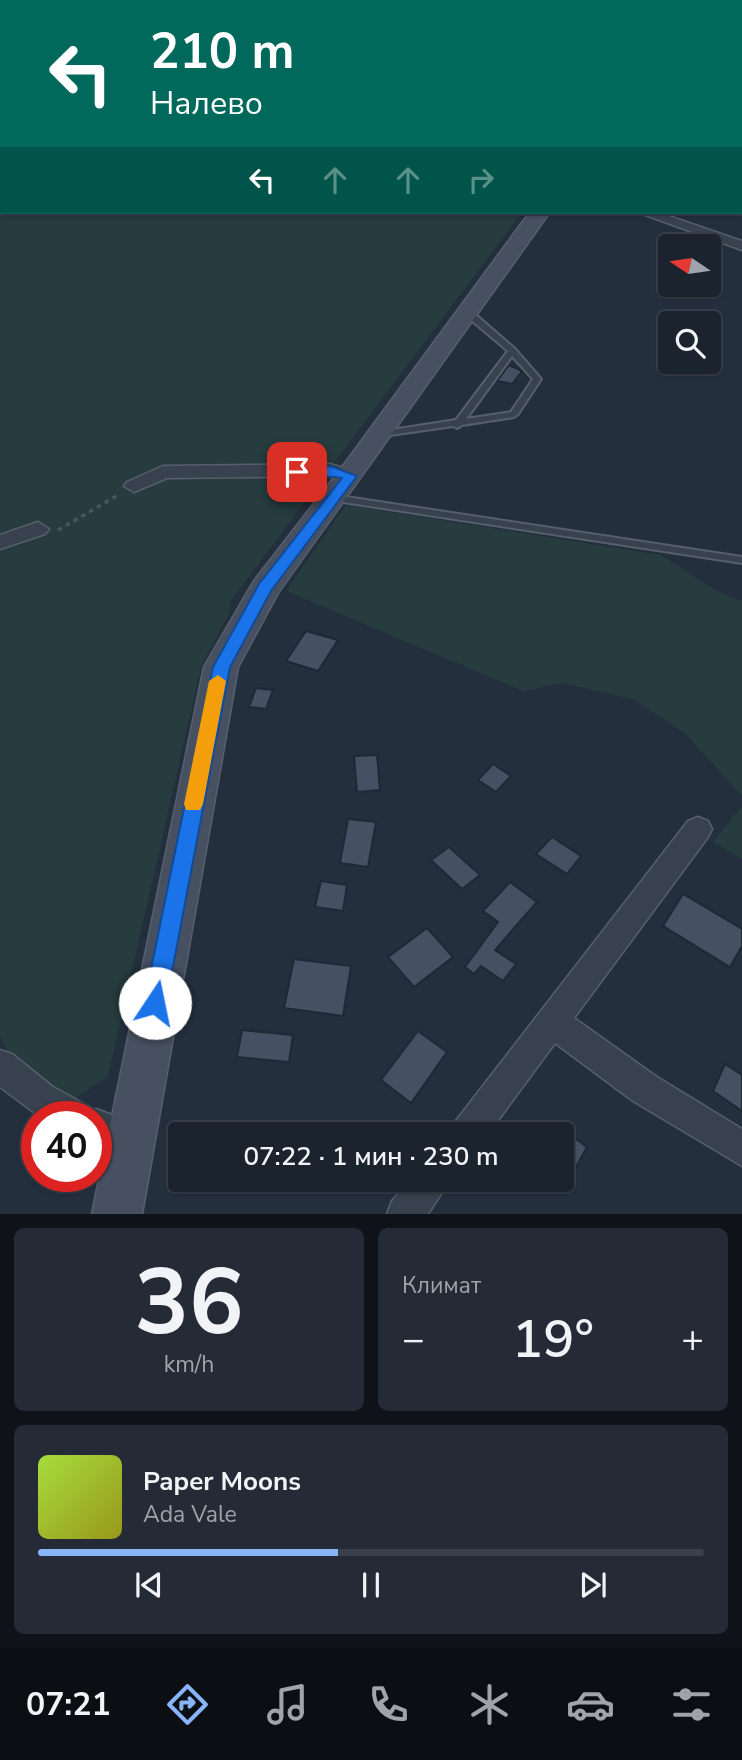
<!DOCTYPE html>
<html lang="ru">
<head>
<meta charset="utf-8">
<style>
  :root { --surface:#1b232e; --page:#242b36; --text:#f1f3f6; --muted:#a0a4aa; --line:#39404a; --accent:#8ab4f8 }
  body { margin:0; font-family:"Nunito Sans",sans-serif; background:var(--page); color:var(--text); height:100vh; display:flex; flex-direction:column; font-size:26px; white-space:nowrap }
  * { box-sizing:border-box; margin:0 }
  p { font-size:23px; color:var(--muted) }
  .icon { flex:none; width:38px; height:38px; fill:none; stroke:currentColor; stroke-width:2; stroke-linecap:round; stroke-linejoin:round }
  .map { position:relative; height:1214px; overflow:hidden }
  .side { display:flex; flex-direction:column; gap:14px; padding:14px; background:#0f1319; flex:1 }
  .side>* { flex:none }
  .banner { position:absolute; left:0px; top:0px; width:742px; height:214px; box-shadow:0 2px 5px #0004,0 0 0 2px var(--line); background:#00695c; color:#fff; overflow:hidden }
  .needle { width:46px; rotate:283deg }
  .fabs { position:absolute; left:658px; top:234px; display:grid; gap:14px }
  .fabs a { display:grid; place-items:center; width:63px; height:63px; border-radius:7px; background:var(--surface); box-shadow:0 2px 5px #0004,0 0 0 2px var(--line); font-size:35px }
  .speed { position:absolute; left:21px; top:1101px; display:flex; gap:14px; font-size:35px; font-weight:700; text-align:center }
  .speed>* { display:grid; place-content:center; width:91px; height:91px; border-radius:50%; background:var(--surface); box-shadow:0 2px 5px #0004,0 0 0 2px var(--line); line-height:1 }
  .speed .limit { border:10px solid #d22; background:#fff; color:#111 }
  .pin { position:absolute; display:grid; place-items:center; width:60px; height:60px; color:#fff; margin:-30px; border-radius:14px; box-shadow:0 4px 10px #0006 }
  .me { position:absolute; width:77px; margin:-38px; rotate:11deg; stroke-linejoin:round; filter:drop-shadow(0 0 5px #0008) }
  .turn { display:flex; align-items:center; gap:24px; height:147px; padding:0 35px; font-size:32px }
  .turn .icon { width:91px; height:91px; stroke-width:2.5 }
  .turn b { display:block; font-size:49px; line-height:60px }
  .lanes { display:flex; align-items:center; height:66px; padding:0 35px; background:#0003; justify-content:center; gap:35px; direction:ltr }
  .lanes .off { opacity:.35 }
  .big { font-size:52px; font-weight:600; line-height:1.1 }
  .side .tile { flex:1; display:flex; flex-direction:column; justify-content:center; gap:10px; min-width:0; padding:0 24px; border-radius:10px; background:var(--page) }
  .side .dial { align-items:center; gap:0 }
  .dial b { font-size:91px; line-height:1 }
  .song { display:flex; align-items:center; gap:21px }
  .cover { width:84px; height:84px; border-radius:10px; background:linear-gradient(135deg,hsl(80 70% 55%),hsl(60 70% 35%)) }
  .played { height:7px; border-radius:4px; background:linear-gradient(90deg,var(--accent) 45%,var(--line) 45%) }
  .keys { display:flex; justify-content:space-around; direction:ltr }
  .heat { display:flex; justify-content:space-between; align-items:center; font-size:38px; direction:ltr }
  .side .tiles { flex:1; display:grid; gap:14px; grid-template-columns:1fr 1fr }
  .tile:last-child { grid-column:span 2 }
  .trip { position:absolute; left:168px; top:1122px; width:406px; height:70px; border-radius:7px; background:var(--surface); box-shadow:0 2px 5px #0004,0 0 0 2px var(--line); font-weight:600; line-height:70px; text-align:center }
  .dock { display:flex; height:112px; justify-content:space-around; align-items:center; background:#0b0e12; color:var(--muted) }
  .dock .icon { width:49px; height:49px }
  .dock .selected { color:var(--accent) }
  .dock b { font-size:32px; color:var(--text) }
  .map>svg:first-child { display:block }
  .green { fill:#263c3f }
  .building { fill:#455162; stroke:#1f2835; stroke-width:2 }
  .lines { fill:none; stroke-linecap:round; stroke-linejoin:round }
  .lane-casing { stroke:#565f6c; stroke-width:4 }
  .street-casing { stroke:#565f6c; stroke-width:3 }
  .secondary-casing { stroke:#565f6c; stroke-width:3 }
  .path { stroke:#44595c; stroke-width:3.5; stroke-dasharray:4.5 4.5; stroke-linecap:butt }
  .lane { fill:#38414e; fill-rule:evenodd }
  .street { fill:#38414e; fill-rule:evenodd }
  .secondary { fill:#465061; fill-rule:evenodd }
  .rail-casing { stroke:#5a6575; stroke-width:3.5 }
  .rail { stroke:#1d2633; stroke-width:2.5; stroke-dasharray:7; stroke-linecap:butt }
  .route { fill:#1a73e8; stroke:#114b97; stroke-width:2 }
  .slow { fill:#f59e0b }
</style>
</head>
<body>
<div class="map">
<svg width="742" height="1214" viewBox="0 0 742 1214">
  <rect width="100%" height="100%" fill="#242f3e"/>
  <!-- green -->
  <g class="green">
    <polygon points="0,0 47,2 2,2 2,212 522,212 230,602 230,612 201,667 108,1076 71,1101 18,1069 0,1037"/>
    <path d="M346 505 660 555C688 571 712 592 742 601V796L686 734 633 699 562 683 523 691 286 591Z"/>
    <polygon points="742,806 742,859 713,842"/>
  </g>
  <!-- building -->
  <g class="building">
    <polygon points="509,365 522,371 512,384 497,381"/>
    <polygon points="306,631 338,640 318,671 286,661"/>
    <polygon points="256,688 273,690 266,709 249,707"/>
    <polygon points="377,755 380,790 357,792 354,756"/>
    <polygon points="493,764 511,776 496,792 478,780"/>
    <polygon points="348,819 376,822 368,867 340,863"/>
    <polygon points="552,837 581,856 567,874 536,854"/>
    <polygon points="449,847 480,875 462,889 431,860"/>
    <polygon points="321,881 347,885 343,911 315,907"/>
    <polygon points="510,882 537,902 495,950 516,964 503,981 481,966 474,974 465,967 498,922 483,911"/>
    <polygon points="683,894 742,929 742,946 730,967 663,926"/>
    <polygon points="427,928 453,957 414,987 388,957"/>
    <polygon points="294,959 351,966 343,1016 284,1008"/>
    <polygon points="242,1030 293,1035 289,1062 237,1057"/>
    <polygon points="418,1031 447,1052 411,1103 381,1080"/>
    <polygon points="725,1064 742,1075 742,1111 713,1091"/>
    <polygon points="562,1129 587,1147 562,1192"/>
  </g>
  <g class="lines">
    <!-- lane casing -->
    <g class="lane-casing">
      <g id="lane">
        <path d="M463 309H469L515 349 541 379 518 414 514 417 462 425 457 428 453 426 376 437 375 435 379 432 456 420 508 351 463 313ZM512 356 533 379 511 412 466 419Z"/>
        <polygon points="333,495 742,557 742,563 330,500 328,498"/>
      </g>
    </g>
    <!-- street casing -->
    <g class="street-casing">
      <g id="street">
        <polygon points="637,212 657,212 742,241 742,250"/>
        <polygon points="330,464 357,472 360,476 350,482 329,476 167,478 134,492 124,486 127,482 163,466"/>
        <polygon points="38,522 49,529 45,534 0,549 0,535"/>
        <polygon points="698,817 708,821 712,829 708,837 574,1018 657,1077 742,1129 742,1166 633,1101 555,1043 488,1134 450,1134 455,1122 688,821"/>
        <polygon points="0,1050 12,1054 53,1087 84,1104 88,1112 96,1109 141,1126 146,1138 141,1150 129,1155 96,1143 96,1116 39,1116 0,1087"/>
        <polygon points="410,1180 450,1180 428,1214 387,1214 392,1201"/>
      </g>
    </g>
    <!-- secondary casing -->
    <g class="secondary-casing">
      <g id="secondary">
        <polygon points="622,0 639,0 640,2 623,2"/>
        <rect x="740" y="30" width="2" height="9"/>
        <polygon points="530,212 550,212 278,593 238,667 142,1214 92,1214 204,667 254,581 340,470"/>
      </g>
    </g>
    <!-- path -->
    <polyline class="path" points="58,530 120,494"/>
    <!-- lane -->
    <use href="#lane" class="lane"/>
    <!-- street -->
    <use href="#street" class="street"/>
    <!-- secondary -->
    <use href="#secondary" class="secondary"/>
    <!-- rail casing -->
    <g class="rail-casing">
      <polyline id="rail" points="50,0 55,2"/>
    </g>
    <!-- rail -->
    <use href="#rail" class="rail"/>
  </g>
  <!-- route -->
  <path class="route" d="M330 466 357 476 271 591 230 667 166 1003 163 1010 155 1013 147 1010 144 1003 213 667 259 584 342 478C326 474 301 481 290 472L297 467Z"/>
  <!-- slow -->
  <polygon class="slow" points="218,675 226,681 203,804 200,810 186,810 184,804 209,681"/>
</svg>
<div class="fabs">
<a><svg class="needle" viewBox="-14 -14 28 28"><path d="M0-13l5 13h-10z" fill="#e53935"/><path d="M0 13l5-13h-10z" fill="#a0a4aa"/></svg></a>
<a><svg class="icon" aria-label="search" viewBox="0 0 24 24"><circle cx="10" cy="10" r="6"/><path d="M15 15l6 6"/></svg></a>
</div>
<div class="speed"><div class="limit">40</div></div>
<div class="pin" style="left:297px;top:472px;background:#d93025"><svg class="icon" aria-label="arrive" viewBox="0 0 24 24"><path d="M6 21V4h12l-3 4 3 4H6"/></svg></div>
<svg class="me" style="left:155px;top:1003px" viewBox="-20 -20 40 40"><circle r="19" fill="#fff"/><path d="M0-13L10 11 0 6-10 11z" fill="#1a73e8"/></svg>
<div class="trip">07:22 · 1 мин · 230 m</div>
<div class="banner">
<div class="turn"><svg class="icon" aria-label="left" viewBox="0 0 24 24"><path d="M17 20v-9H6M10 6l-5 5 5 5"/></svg><div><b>210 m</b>Налево</div></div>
<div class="lanes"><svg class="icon" aria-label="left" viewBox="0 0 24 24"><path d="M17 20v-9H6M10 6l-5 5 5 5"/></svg><svg class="icon off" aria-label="ahead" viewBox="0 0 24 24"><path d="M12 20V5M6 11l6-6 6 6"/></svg><svg class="icon off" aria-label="ahead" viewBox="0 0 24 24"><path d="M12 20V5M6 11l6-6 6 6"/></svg><svg class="icon off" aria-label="right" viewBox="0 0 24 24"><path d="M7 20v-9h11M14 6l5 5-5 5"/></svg></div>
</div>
</div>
<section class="side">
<div class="tiles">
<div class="tile dial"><b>36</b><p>km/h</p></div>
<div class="tile"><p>Климат</p>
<div class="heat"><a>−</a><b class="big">19°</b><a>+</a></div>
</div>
<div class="tile">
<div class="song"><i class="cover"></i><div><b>Paper Moons</b><p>Ada Vale</p></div></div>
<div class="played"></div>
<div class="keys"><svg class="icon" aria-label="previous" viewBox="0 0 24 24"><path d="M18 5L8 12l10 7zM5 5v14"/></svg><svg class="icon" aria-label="pause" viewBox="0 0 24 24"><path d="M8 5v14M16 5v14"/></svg><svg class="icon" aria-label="next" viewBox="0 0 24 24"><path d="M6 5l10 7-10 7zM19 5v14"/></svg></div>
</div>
</div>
</section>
<nav class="dock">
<b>07:21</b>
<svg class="icon selected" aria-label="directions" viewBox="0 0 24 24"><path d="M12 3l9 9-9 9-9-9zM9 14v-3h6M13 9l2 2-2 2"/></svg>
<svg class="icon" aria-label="music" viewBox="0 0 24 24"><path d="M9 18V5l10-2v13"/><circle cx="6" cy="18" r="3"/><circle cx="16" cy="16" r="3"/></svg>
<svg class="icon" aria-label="phone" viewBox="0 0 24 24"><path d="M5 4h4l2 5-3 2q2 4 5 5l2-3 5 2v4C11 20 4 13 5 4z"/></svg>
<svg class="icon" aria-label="climate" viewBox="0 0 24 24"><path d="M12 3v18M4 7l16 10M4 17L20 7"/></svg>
<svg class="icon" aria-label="car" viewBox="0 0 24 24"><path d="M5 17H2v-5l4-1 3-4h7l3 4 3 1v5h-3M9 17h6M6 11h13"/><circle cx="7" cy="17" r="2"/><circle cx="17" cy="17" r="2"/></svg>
<svg class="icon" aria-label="filters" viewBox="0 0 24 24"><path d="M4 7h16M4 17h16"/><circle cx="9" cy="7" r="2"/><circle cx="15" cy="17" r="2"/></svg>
</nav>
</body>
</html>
